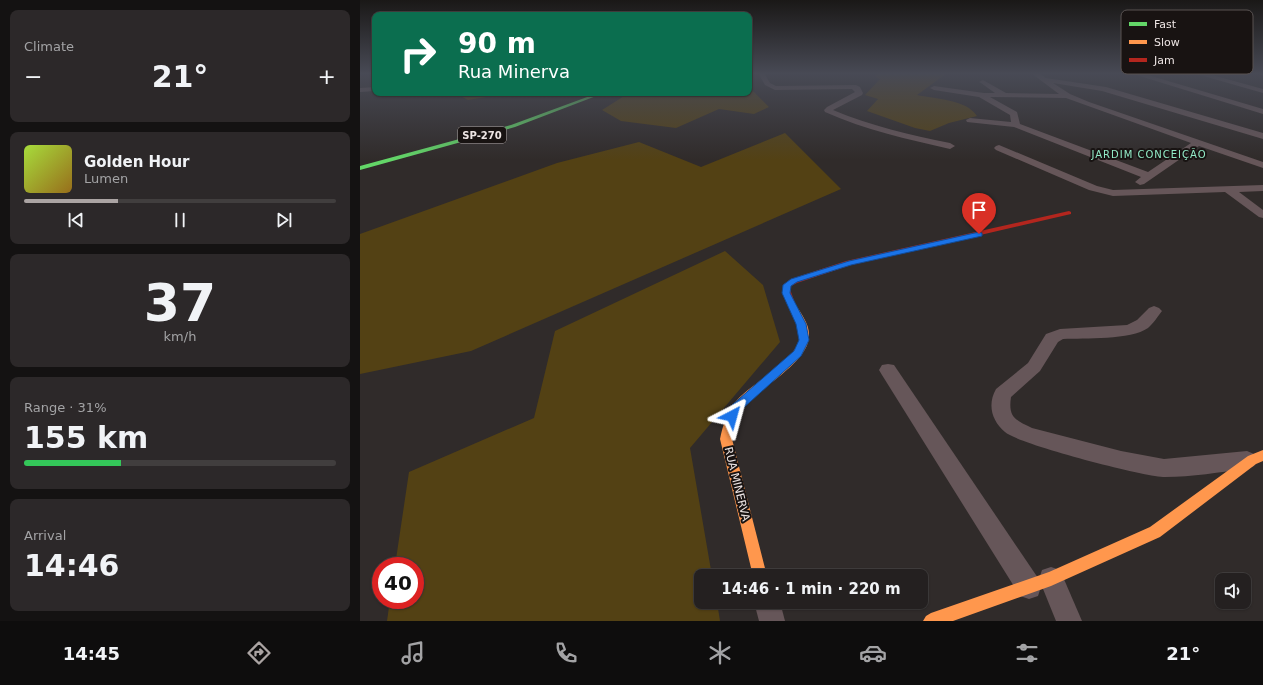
<!DOCTYPE html>
<html lang="en">
<head>
<meta charset="utf-8">
<style>
  :root { --surface:#242020; --page:#2c2829; --text:#f1f3f6; --muted:#a3a3a5; --line:#413e3e; --accent:#aba4a3 }
  body { margin:0; font-family:"DejaVu Sans",sans-serif; background:var(--page); color:var(--text); height:100vh; display:flex; flex-direction:column; font-size:15px; white-space:nowrap }
  * { box-sizing:border-box; margin:0 }
  p { font-size:13px; color:var(--muted) }
  .icon { flex:none; width:22px; height:22px; fill:none; stroke:currentColor; stroke-width:2; stroke-linecap:round; stroke-linejoin:round }
  .map { position:relative; flex:1; overflow:hidden }
  .panel { display:flex; flex-direction:column; gap:10px; padding:10px; background:#141212; width:360px }
  .panel>* { flex:none }
  .guide { position:absolute; left:12px; top:12px; width:380px; height:84px; border-radius:8px; box-shadow:0 1px 3px #0004,0 0 0 1px var(--line); background:#0b6e4f; color:#fff; overflow:hidden }
  .fabs { position:absolute; left:855px; top:573px; display:grid; gap:8px }
  .fabs a { display:grid; place-items:center; width:36px; height:36px; border-radius:8px; background:var(--surface); box-shadow:0 1px 3px #0004,0 0 0 1px var(--line); font-size:20px }
  .speed { position:absolute; left:12px; top:557px; display:flex; gap:8px; font-size:20px; font-weight:700; text-align:center }
  .speed>* { display:grid; place-content:center; width:52px; height:52px; border-radius:50%; background:var(--surface); box-shadow:0 1px 3px #0004,0 0 0 1px var(--line); line-height:1 }
  .speed .limit { border:6px solid #d22; background:#fff; color:#111 }
  .pin { position:absolute; display:grid; place-items:center; width:34px; height:34px; color:#fff; margin:-41px -17px; border-radius:50% 50% 50% 0; rotate:-45deg; box-shadow:0 0 4px #0007 }
  .pin .icon { rotate:45deg }
  .me { position:absolute; width:44px; margin:-22px; rotate:39deg; stroke-linejoin:round; filter:drop-shadow(0 0 3px #0008) }
  .turn { display:flex; align-items:center; gap:14px; height:84px; padding:0 20px; font-size:18px }
  .turn .icon { width:52px; height:52px; stroke-width:2.5 }
  .turn b { display:block; font-size:28px; line-height:34px }
  .big { font-size:30px; font-weight:700; line-height:1.1 }
  .panel .tile { flex:1; display:flex; flex-direction:column; justify-content:center; gap:6px; min-width:0; padding:0 14px; border-radius:8px; background:var(--page) }
  .panel .dial { align-items:center; gap:0 }
  .dial b { font-size:52px; line-height:1 }
  .song { display:flex; align-items:center; gap:12px }
  .cover { width:48px; height:48px; border-radius:6px; background:linear-gradient(135deg,hsl(80 70% 55%),hsl(40 70% 35%)) }
  .played { height:4px; border-radius:2px; background:linear-gradient(90deg,var(--accent) 30%,var(--line) 30%) }
  .keys { display:flex; justify-content:space-around; direction:ltr }
  .heat { display:flex; justify-content:space-between; align-items:center; font-size:22px; direction:ltr }
  .charge { height:6px; border-radius:3px; background:linear-gradient(90deg,#34c759 31%,var(--line) 0) }
  .trip { position:absolute; left:334px; top:569px; width:234px; height:40px; border-radius:8px; background:var(--surface); box-shadow:0 1px 3px #0004,0 0 0 1px var(--line); font-weight:700; line-height:40px; text-align:center }
  .dock { display:flex; height:64px; justify-content:space-around; align-items:center; background:#0e0d0d; color:var(--muted) }
  .dock .icon { width:28px; height:28px }
  .dock .on { color:var(--accent) }
  .dock b { font-size:18px; color:var(--text) }
  main { display:flex; flex:1; min-height:0 }
  .map>svg:first-child { display:block }
  .green { fill:#534114 }
  .lines { fill:none; stroke-linecap:round; stroke-linejoin:round }
  .street { fill:#665659; fill-rule:evenodd }
  .fast { fill:#63d668; fill-rule:evenodd }
  .slow { fill:#ff974d; fill-rule:evenodd }
  .jam { fill:#b3261e; fill-rule:evenodd }
  .route { fill:#1a73e8; stroke:#114b97 }
  .labels { text-anchor:middle; dominant-baseline:central; stroke-width:4; stroke-linejoin:round; paint-order:stroke }
  .shield { fill:#181312; stroke:#ada6a5; stroke-width:1 }
  .shield-label { font-size:10px; font-weight:bold; fill:#ede5e4 }
  .far-neighbourhood-label { font-size:10px; letter-spacing:1px; fill:#92ebc7; stroke:#181312 }
  .street-label { font-size:11px; fill:#ede5e4; stroke:#181312 }
  .key { fill:#181312; stroke:#585251; stroke-width:1 }
  .key-label { font-size:11px; fill:#ede5e4 }
</style>
</head>
<body>
<main>
<section class="panel">
<div class="tile"><p>Climate</p>
<div class="heat"><a>−</a><b class="big">21°</b><a>+</a></div>
</div>
<div class="tile">
<div class="song"><i class="cover"></i><div><b>Golden Hour</b><p>Lumen</p></div></div>
<div class="played"></div>
<div class="keys"><svg class="icon" aria-label="previous" viewBox="0 0 24 24"><path d="M18 5L8 12l10 7zM5 5v14"/></svg><svg class="icon" aria-label="pause" viewBox="0 0 24 24"><path d="M8 5v14M16 5v14"/></svg><svg class="icon" aria-label="next" viewBox="0 0 24 24"><path d="M6 5l10 7-10 7zM19 5v14"/></svg></div>
</div>
<div class="tile dial"><b>37</b><p>km/h</p></div>
<div class="tile"><p>Range · 31%</p><b class="big">155 km</b><div class="charge"></div></div>
<div class="tile"><p>Arrival</p><b class="big">14:46</b></div>
</section>
<div class="map">
<svg width="903" height="621" viewBox="0 0 903 621">
  <rect width="100%" height="100%" fill="#302b2a"/>
  <!-- green -->
  <g class="green">
    <path d="M515 73H587L557 95C575 99 606 99 617 116L589 123 570 131 555 128 507 111 518 99 505 95 520 79 516 77Z"/>
    <polygon points="389,87 409,107 394,114 359,109 316,128 261,121 242,110 269,93 389,93"/>
    <polygon points="95,93 150,93 108,100"/>
    <polygon points="425,133 481,189 111,351 0,374 0,234 197,163 279,142 341,167"/>
    <polygon points="365,251 403,285 420,342 330,448 352,576 341,576 341,602 357,602 360,621 27,621 30,600 55,600 55,566 35,566 49,472 174,418 195,331"/>
  </g>
  <g class="lines">
    <!-- street -->
    <g class="street">
      <path d="M398 73H404L410 83 416 86 496 85 500 87 503 93 502 95 473 110C511 126 550 135 590 143L595 146 590 149C547 139 505 130 465 112L464 110 467 107 495 92 492 89 415 90 405 85Z"/>
      <path d="M671 73H679L686 78 746 87 903 133V139L742 91 693 83 710 94 729 102 903 162V168L839 146 784 184 780 185 775 182 781 177 654 127 607 122 606 120 610 118 651 122 650 115 619 97 574 90 570 88 574 86 624 93H635L621 83 619 82 623 80 646 93 699 94ZM630 97 706 98 831 143 788 172 660 124 657 112Z"/>
      <polygon points="770,73 781,73 903,109 903,114"/>
      <polygon points="833,73 845,73 903,89 903,93"/>
      <polygon points="898,73 903,73 903,76"/>
      <polygon points="15,87 15,91 0,92 0,88"/>
      <polygon points="639,145 737,186 753,190 903,185 903,191 879,192 903,210 903,218 899,217 865,192 753,196 729,190 636,150 634,148 636,146"/>
      <path d="M794 306 799 308 802 311C798 316 793 324 788 328 771 340 724 338 703 339L698 342 680 371 651 397C648 417 655 420 672 428L761 451 804 459 887 451 894 454 897 460 894 466 887 469C860 472 832 477 805 477 785 477 658 444 645 432 632 421 627 405 636 389L668 363 686 334 700 329 767 325 777 320 789 308Z"/>
      <polygon points="528,364 534,365 678,578 681,587 678,596 669,599 660,596 522,375 519,370 522,365"/>
      <polygon points="691,567 700,570 722,621 696,621 679,579 682,570"/>
      <polygon points="394,602 420,602 425,621 399,621"/>
    </g>
    <!-- fast -->
    <polygon class="fast" points="238,93 244,93 155,127 0,170 0,166 151,125"/>
    <!-- slow -->
    <g class="slow">
      <path d="M432 303 435 304C441 313 449 324 449 334 451 362 399 387 383 408 376 417 374 427 372 439L407 576H393L360 439C363 425 367 411 377 400 392 383 438 359 440 337 441 326 433 315 428 306Z"/>
      <polygon points="903,450 903,461 896,464 800,537 691,586 593,621 563,621 566,616 571,613 689,572 790,527 888,456"/>
    </g>
    <!-- jam -->
    <polygon class="jam" points="709,211 711,212 711,214 491,265 437,283 431,286 431,292 436,306 435,308 429,308 423,292 423,285 431,279 486,261"/>
  </g>
  <!-- sky -->
  <linearGradient id="sky" x2="0" y2="1"><stop stop-color="#1a1817"/><stop offset="0.46" stop-color="#484a55"/><stop offset="1" stop-color="#484a55" stop-opacity="0"/></linearGradient>
  <rect width="903" height="160" fill="url(#sky)"/>
  <!-- route -->
  <polygon class="route" points="619,232 622,233 622,236 491,265 437,282 431,286 430,293 446,324 449,340 441,356 380,411 376,419 372,421 368,419 366,416 372,405 434,351 439,340 436,324 422,293 423,285 431,279 489,261"/>
  <g class="labels">
    <!-- shield labels -->
    <rect class="shield" x="98" y="127" width="48" height="16" rx="3"/>
    <g class="shield-label">
      <text x="122" y="135">SP-270</text>
    </g>
    <!-- far-neighbourhood labels -->
    <g class="far-neighbourhood-label">
      <text x="789" y="154">JARDIM CONCEIÇÃO</text>
    </g>
    <!-- street labels -->
    <g class="street-label">
      <text transform="translate(377 484) rotate(76)">RUA MINERVA</text>
    </g>
  </g>
  <!-- legend -->
  <rect x="761" y="10" width="132" height="64" rx="6" class="key"/>
  <rect x="769" y="22" width="18" height="4" fill="#63d668"/>
  <rect x="769" y="40" width="18" height="4" fill="#ff974d"/>
  <rect x="769" y="58" width="18" height="4" fill="#b3261e"/>
  <g class="key-label">
    <text x="794" y="28">Fast</text>
    <text x="794" y="46">Slow</text>
    <text x="794" y="64">Jam</text>
  </g>
</svg>
<div class="fabs">
<a><svg class="icon" aria-label="sound" viewBox="0 0 24 24"><path d="M4 9h4l5-4v14l-5-4H4zM17 9q2 3 0 6"/></svg></a>
</div>
<div class="speed"><div class="limit">40</div></div>
<div class="pin" style="left:619px;top:234px;background:#d93025"><svg class="icon" aria-label="arrive" viewBox="0 0 24 24"><path d="M6 21V4h12l-3 4 3 4H6"/></svg></div>
<svg class="me" style="left:372px;top:416px" viewBox="-20 -20 40 40"><path d="M0-17L14 15 0 8-14 15z" fill="#1a73e8" stroke="#fff" stroke-width="4"/></svg>
<div class="trip">14:46 · 1 min · 220 m</div>
<div class="guide">
<div class="turn"><svg class="icon" aria-label="right" viewBox="0 0 24 24"><path d="M7 20v-9h11M14 6l5 5-5 5"/></svg><div><b>90 m</b>Rua Minerva</div></div>
</div>
</div>
</main>
<nav class="dock">
<b>14:45</b>
<svg class="icon on" aria-label="directions" viewBox="0 0 24 24"><path d="M12 3l9 9-9 9-9-9zM9 14v-3h6M13 9l2 2-2 2"/></svg>
<svg class="icon" aria-label="music" viewBox="0 0 24 24"><path d="M9 18V5l10-2v13"/><circle cx="6" cy="18" r="3"/><circle cx="16" cy="16" r="3"/></svg>
<svg class="icon" aria-label="phone" viewBox="0 0 24 24"><path d="M5 4h4l2 5-3 2q2 4 5 5l2-3 5 2v4C11 20 4 13 5 4z"/></svg>
<svg class="icon" aria-label="climate" viewBox="0 0 24 24"><path d="M12 3v18M4 7l16 10M4 17L20 7"/></svg>
<svg class="icon" aria-label="car" viewBox="0 0 24 24"><path d="M5 17H2v-5l4-1 3-4h7l3 4 3 1v5h-3M9 17h6M6 11h13"/><circle cx="7" cy="17" r="2"/><circle cx="17" cy="17" r="2"/></svg>
<svg class="icon" aria-label="filters" viewBox="0 0 24 24"><path d="M4 7h16M4 17h16"/><circle cx="9" cy="7" r="2"/><circle cx="15" cy="17" r="2"/></svg>
<b>21°</b>
</nav>
</body>
</html>
